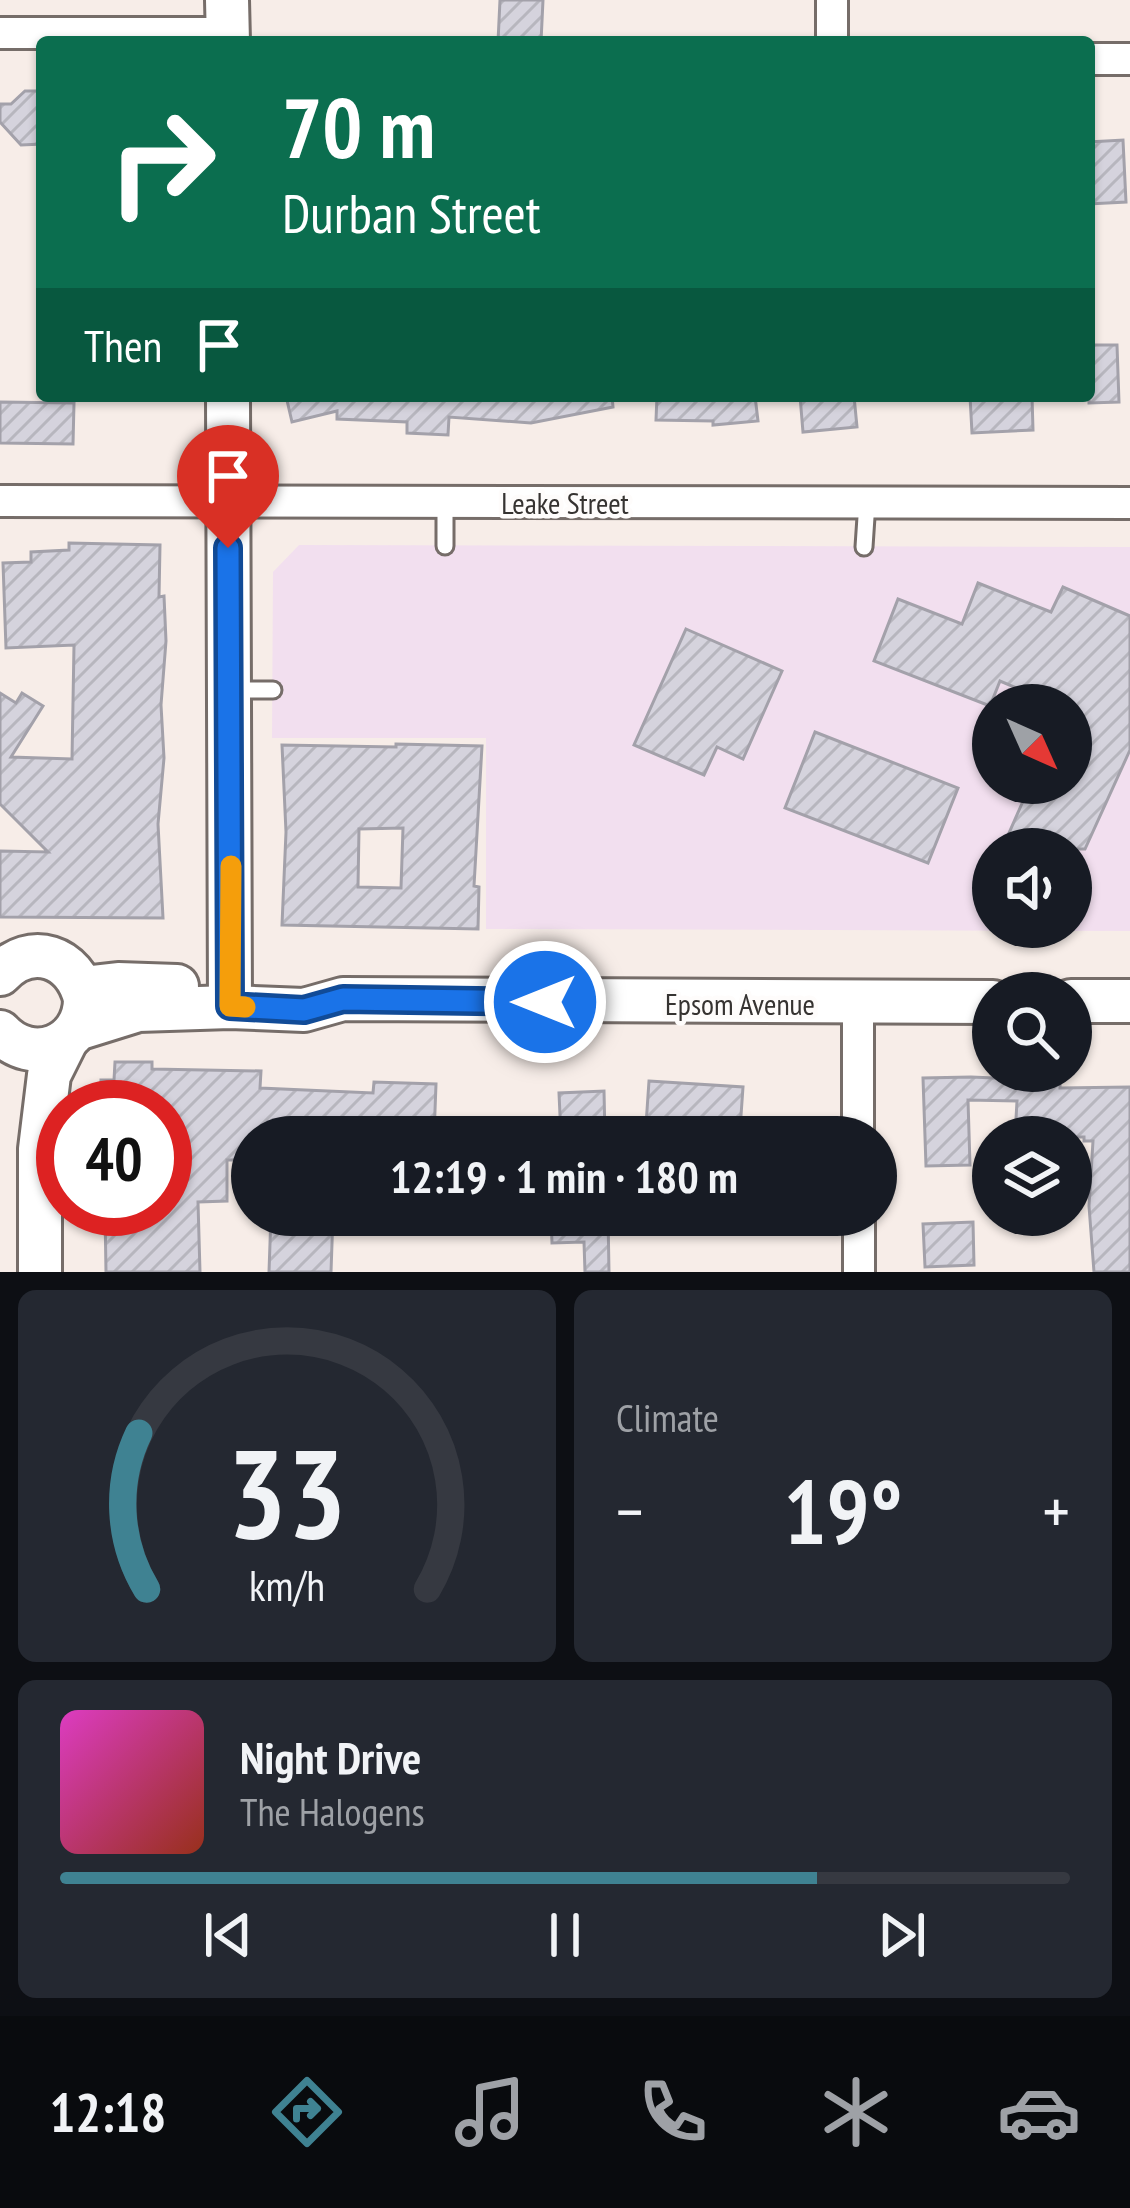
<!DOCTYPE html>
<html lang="en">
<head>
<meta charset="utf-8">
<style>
  :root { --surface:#171b24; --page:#242831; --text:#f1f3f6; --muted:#9ea1a6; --line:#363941; --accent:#3f8292 }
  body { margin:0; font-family:"PT Sans Narrow",sans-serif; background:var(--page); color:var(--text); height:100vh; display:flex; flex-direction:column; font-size:45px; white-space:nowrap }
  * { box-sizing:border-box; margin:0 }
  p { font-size:39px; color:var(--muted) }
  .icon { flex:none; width:66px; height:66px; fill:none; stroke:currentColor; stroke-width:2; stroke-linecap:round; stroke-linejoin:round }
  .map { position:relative; height:1272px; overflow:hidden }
  .sheet { display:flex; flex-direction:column; gap:18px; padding:18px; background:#0d0f14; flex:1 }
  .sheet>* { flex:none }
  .guide { position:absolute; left:36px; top:36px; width:1059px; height:366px; border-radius:12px; box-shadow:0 3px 9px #0004; background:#0b6e4f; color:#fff; overflow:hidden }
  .needle { width:78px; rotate:135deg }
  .tools { position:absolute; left:972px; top:684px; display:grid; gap:24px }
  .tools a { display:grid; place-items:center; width:120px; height:120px; border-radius:50%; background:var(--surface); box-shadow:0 3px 9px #0004; font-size:60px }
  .speed { position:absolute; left:36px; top:1080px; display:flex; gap:24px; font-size:60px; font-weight:700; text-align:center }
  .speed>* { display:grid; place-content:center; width:156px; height:156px; border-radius:50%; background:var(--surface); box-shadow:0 3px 9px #0004; line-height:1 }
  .speed .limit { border:18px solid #d22; background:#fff; color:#111 }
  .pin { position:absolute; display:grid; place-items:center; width:102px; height:102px; color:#fff; margin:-123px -51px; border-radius:50% 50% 50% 0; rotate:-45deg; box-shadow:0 0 12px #0007 }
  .pin .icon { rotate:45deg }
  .me { position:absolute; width:132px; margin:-66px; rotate:270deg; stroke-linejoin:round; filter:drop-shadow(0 0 9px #0008) }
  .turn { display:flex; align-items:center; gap:42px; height:252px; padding:0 48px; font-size:54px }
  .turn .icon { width:156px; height:156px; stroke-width:2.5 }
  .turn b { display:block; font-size:84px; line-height:102px }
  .then { display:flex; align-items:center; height:114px; padding:0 48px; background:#0003; gap:24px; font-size:45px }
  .big { font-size:90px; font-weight:800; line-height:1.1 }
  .sheet .widget { flex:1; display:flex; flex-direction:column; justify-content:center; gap:18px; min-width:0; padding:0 42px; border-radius:18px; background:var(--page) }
  .sheet .dial { align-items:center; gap:0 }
  .dial svg { height:312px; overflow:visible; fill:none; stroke:var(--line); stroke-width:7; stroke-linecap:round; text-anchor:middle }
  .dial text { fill:var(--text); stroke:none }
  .song { display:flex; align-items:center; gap:36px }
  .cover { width:144px; height:144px; border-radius:18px; background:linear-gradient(135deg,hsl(310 70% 55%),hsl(10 70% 35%)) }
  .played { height:12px; border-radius:6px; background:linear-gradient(90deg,var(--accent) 75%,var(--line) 75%) }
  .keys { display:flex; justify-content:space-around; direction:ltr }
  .heat { display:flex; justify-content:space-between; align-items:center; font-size:66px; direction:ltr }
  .sheet .tiles { flex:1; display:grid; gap:18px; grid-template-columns:1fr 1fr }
  .widget:last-child { grid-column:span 2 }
  .trip { position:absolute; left:231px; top:1116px; width:666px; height:120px; border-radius:60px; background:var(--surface); box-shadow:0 3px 9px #0004; font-weight:800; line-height:120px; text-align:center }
  .dock { display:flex; height:192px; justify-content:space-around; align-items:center; background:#090b0e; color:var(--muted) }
  .dock .icon { width:84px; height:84px }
  .dock .on { color:var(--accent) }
  .dock b { font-size:54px; color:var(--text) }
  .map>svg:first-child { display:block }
  .commercial { fill:#f2dfef; fill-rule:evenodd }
  .building { fill:url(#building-hatch); stroke:#a3a1aa; stroke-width:3; fill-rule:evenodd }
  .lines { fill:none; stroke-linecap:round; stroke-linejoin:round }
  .lane-casing { stroke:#766d69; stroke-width:21 }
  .street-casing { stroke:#766d69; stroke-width:36 }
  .secondary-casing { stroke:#766d69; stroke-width:48 }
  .lane { stroke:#fff; stroke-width:15 }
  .street { stroke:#fff; stroke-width:30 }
  .secondary { stroke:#fff; stroke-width:42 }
  .route-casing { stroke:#114b97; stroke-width:30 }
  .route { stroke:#1a73e8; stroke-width:21 }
  .slow { stroke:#f59e0b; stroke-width:21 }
  .labels { text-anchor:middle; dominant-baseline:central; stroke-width:9; stroke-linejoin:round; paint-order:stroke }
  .street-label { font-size:30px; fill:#363331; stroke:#fefcfb }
</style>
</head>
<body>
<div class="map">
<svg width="1130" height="1272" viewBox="0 0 1130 1272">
  <defs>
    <pattern id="building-hatch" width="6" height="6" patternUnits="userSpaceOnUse" patternTransform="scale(3)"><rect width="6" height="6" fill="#d5d3dd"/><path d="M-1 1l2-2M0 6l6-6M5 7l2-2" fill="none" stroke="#b7b6be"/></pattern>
  </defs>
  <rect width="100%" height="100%" fill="#f7ede8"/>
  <!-- commercial -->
  <path class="commercial" d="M299 545 1130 547V931L486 929V738H272L273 572ZM993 705H1071V783H993ZM993 849H1071V927H993Z"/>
  <!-- building -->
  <g class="building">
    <polygon points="500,0 543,0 541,42 498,42"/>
    <polygon points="25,91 42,91 42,144 21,145 0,122 0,104 11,104"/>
    <polygon points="1123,140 1126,202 1089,204 1089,142"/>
    <polygon points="1089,345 1117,345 1119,402 1089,403"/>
    <polygon points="286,396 612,396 613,407 531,423 449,417 448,435 407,433 407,422 337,419 337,411 292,422"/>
    <polygon points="657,396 755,396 758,421 713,425 713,421 656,420"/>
    <polygon points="800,396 854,396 857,427 803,432"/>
    <polygon points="970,396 1032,396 1033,430 972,433"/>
    <polygon points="0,402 74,403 73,444 0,443"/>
    <polygon points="69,543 160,545 159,597 164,596 166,641 161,705 164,758 158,824 163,918 0,917 0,851 48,852 0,804 0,693 16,703 22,693 43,706 11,757 72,759 74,645 6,648 3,563 31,562 31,552 69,550"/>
    <polygon points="978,583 1051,612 1063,587 1130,616 1130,750 1085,849 1002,849 1031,783 1071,783 1071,705 1057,705 1000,681 990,706 874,661 898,599 962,624"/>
    <polygon points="686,629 782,671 743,759 717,747 704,775 634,745"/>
    <polygon points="815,732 958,788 928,863 785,808"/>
    <path d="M396 744 482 746 474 886 479 887 478 929 282 925 286 832 282 745 396 747ZM403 828 401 888 358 887 359 829Z"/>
    <polygon points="115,1062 152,1062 152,1069 261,1071 260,1088 373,1093 374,1082 436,1084 434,1137 252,1137 252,1160 227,1160 227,1201 198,1202 200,1272 106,1272 105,1212 165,1210 165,1107 101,1107 101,1080 114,1080"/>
    <polygon points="971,1077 1060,1081 1060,1088 1130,1087 1130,1272 1094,1272 1089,1206 1093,1141 1084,1141 1084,1137 1015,1137 1017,1101 968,1100 970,1165 926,1166 923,1078"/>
    <polygon points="649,1081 743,1087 740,1130 646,1125"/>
    <polygon points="604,1091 605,1137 561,1137 559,1093"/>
    <polygon points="271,1215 333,1215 331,1272 269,1272"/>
    <polygon points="551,1215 608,1215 609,1272 585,1272 584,1242 552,1243"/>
    <polygon points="973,1222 974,1265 925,1267 923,1224"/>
  </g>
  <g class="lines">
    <!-- lane casing -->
    <g class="lane-casing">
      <g id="lane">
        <polyline points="445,502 445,546"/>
        <polyline points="864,547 867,502"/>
        <polyline points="234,690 273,690"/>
      </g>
    </g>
    <!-- street casing -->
    <g class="street-casing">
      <g id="street">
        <polyline points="0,33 228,33"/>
        <polyline points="832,42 832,0"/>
        <polyline points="1089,59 1130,59"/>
        <polyline points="0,501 1130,503"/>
        <polyline points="858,1004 858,1137"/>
        <polyline points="859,1215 859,1272"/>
      </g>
    </g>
    <!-- secondary casing -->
    <g class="secondary-casing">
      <g id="secondary">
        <polyline points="227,0 228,42"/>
        <polyline points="228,396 230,1007"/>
        <path d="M0 974C31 941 75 956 85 999 85 1046 32 1067 0 1032"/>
        <polyline points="83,988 118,984 177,986"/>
        <polyline points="1071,1001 1130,1001"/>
        <polyline points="77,1029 138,1010 230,1007 304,1010 343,999 993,1002"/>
        <polyline points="40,1272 40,1149 49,1075 66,1041"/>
      </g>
    </g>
    <!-- lane -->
    <use href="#lane" class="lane"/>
    <!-- street -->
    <use href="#street" class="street"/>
    <!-- secondary -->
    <use href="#secondary" class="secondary"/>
  </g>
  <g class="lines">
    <!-- route casing -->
    <g class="route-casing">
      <polyline id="route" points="228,548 230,1006 304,1010 343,999 545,1002"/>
    </g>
    <!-- route -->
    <use href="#route" class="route"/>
    <!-- slow -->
    <polyline class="slow" points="231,866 230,1006 245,1007"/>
  </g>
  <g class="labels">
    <!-- street labels -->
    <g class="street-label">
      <text x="565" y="502">Leake Street</text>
      <text x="740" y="1003">Epsom Avenue</text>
    </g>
  </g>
</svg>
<div class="tools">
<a><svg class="needle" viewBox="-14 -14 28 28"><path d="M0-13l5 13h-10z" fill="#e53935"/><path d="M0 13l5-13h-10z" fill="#9ea1a6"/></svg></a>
<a><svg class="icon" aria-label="sound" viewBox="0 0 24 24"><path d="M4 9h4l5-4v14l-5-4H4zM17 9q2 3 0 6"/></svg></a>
<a><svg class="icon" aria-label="search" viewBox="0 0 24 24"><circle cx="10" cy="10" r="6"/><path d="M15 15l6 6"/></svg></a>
<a><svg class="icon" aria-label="layers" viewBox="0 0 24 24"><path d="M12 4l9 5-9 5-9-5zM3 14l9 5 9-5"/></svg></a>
</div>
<div class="speed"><div class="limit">40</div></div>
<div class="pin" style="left:228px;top:548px;background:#d93025"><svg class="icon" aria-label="arrive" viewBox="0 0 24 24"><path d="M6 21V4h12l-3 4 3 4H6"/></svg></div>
<svg class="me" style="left:545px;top:1002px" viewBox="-20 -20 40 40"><circle r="17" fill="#1a73e8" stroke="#fff" stroke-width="3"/><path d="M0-11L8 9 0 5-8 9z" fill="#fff"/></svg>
<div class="trip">12:19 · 1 min · 180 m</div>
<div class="guide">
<div class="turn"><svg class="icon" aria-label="right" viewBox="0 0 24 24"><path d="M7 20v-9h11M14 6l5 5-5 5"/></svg><div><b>70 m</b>Durban Street</div></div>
<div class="then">Then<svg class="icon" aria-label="arrive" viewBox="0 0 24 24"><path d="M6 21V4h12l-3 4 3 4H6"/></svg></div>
</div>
</div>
<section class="sheet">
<div class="tiles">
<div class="widget dial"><svg viewBox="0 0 100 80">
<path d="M14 69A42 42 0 1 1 86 69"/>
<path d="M14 69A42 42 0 0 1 12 29" stroke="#3f8292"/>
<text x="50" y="56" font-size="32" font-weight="700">33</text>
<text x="50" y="72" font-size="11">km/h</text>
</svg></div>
<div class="widget"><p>Climate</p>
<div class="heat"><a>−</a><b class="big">19°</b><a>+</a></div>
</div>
<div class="widget">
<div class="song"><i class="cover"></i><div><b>Night Drive</b><p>The Halogens</p></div></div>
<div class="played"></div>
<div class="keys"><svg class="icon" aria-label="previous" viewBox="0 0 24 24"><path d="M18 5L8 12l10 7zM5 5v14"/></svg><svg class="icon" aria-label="pause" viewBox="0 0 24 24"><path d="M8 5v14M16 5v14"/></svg><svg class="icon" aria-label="next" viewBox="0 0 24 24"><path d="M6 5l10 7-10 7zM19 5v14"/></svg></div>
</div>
</div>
</section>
<nav class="dock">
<b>12:18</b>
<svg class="icon on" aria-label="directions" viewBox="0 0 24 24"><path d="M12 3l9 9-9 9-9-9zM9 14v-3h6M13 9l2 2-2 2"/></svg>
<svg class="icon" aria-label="music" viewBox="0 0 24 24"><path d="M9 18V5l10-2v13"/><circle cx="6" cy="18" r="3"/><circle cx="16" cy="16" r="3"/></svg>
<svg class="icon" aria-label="phone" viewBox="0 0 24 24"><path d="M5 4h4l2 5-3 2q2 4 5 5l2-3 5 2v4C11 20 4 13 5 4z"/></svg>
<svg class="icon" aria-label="climate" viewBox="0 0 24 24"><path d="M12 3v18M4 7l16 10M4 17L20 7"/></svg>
<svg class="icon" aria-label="car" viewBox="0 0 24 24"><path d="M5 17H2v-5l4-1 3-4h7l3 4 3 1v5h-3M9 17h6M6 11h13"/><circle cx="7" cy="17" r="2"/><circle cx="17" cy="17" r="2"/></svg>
</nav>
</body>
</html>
